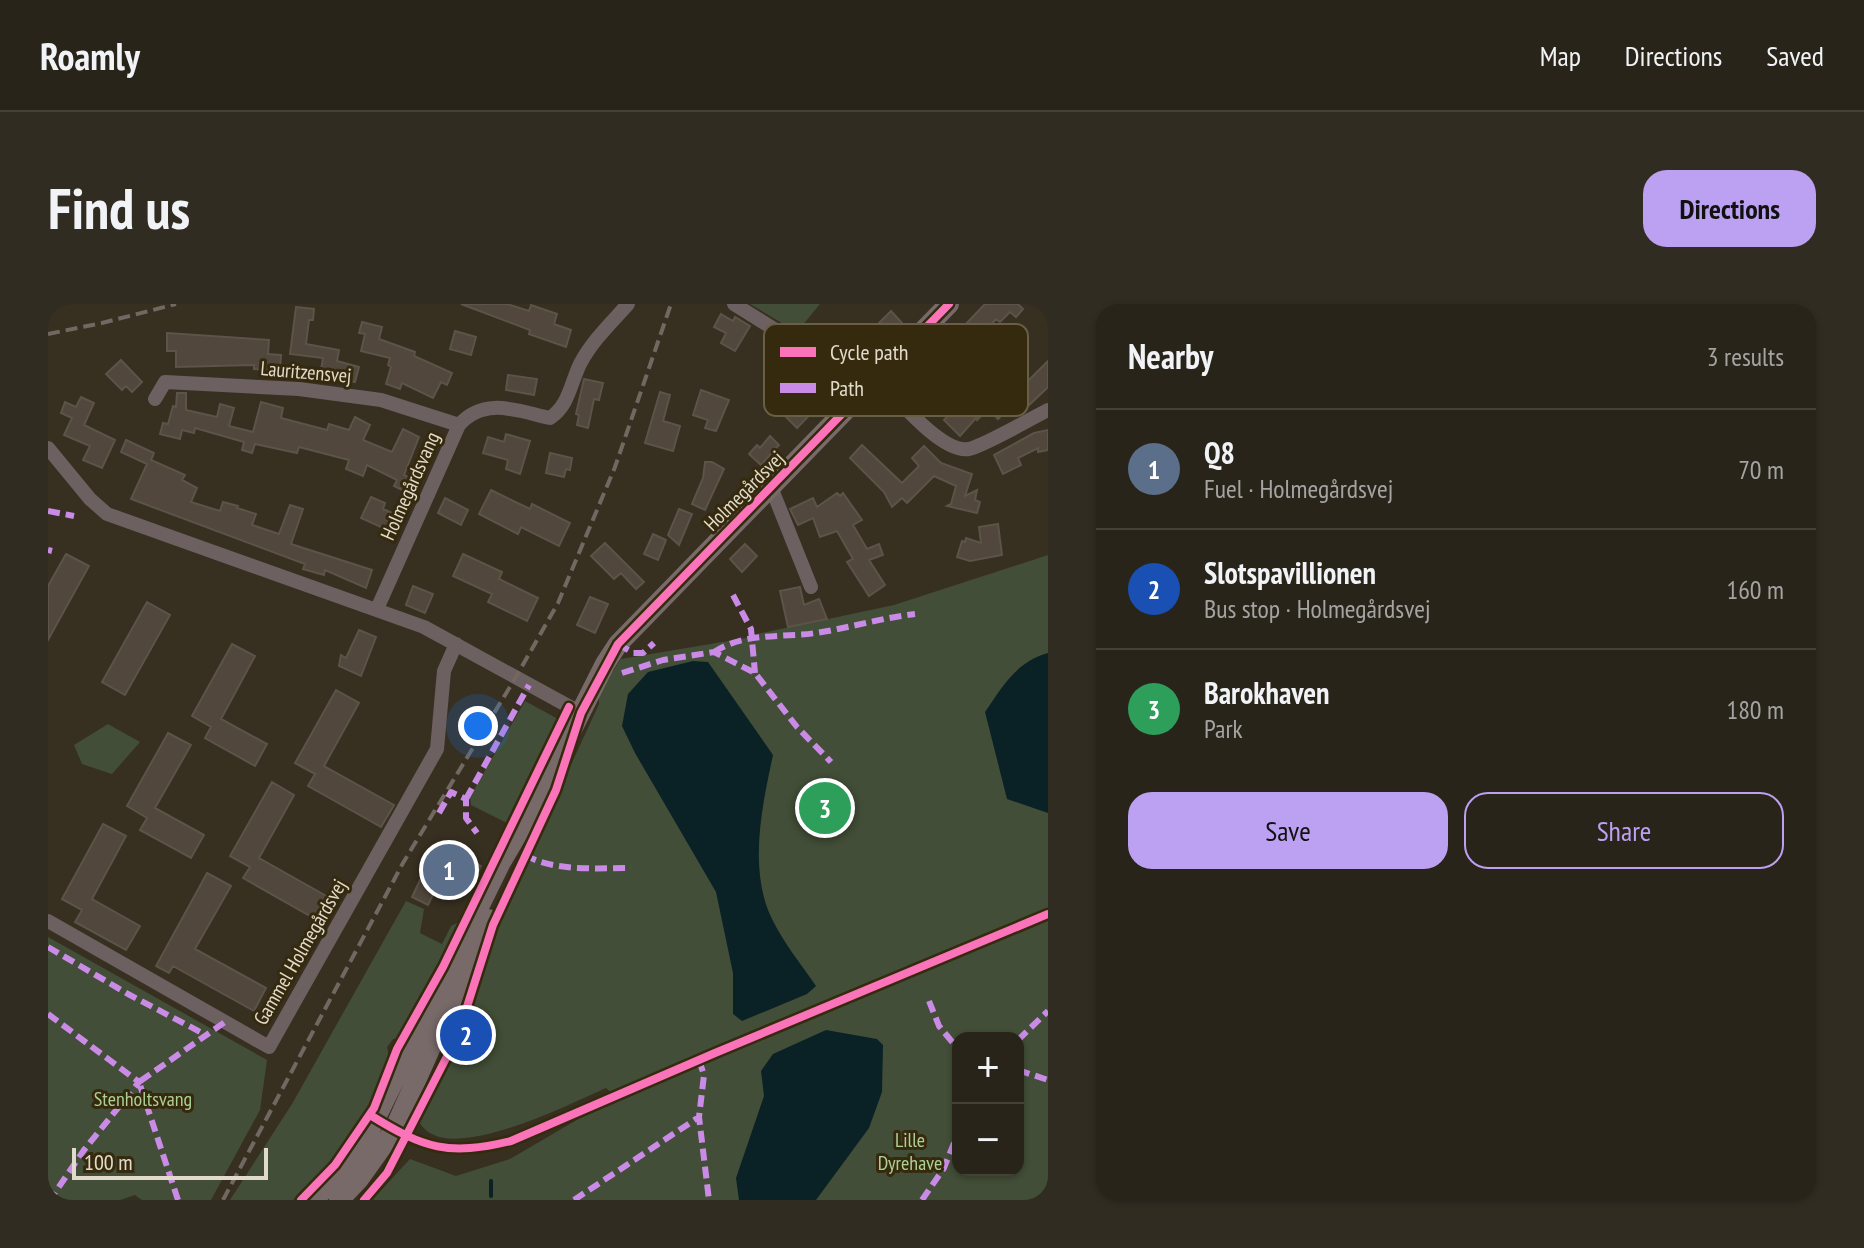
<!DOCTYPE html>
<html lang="en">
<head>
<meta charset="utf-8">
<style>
	body { margin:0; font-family:"PT Sans Narrow",sans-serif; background:#312c22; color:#f1f3f6 }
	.controls { position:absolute; right:24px; bottom:24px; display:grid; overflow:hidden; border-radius:16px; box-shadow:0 2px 6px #0004 }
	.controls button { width:72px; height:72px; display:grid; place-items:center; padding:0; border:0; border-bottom:2px solid #454138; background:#292419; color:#f1f3f6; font:40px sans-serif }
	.scale { position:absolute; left:24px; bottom:20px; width:196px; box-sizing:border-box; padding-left:8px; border:4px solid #e2dbcb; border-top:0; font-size:22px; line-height:28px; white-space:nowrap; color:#e2dbcb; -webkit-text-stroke:6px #352a0d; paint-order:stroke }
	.you { position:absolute; left:430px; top:422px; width:28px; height:28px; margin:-20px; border:6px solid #fff; border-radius:50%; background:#1a73e8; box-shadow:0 0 0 12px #1a73e833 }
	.badge { display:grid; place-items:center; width:52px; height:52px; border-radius:50%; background:#bca0f2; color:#fff; font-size:26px; font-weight:700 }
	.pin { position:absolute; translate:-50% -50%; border:4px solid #fff; box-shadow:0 2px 8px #0006 }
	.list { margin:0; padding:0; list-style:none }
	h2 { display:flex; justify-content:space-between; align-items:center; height:104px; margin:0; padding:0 32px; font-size:34px }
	h2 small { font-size:26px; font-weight:400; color:#a5a4a2 }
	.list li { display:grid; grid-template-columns:52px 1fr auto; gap:24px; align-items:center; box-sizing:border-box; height:120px; padding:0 32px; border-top:2px solid #454138 }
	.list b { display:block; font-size:30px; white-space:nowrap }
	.list p { margin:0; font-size:26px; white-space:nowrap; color:#a5a4a2 }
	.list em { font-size:26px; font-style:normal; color:#a5a4a2 }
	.actions { display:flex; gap:16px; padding:24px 32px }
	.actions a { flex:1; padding:18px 0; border:2px solid #bca0f2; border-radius:24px; text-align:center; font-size:28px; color:#bca0f2 }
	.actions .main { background:#bca0f2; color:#111 }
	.map { position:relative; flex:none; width:1000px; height:896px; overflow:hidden; border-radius:24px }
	header { display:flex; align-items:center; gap:48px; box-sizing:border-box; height:112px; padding:0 40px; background:#292419; border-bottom:2px solid #454138 }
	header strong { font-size:38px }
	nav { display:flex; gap:44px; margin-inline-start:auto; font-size:28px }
	.intro { display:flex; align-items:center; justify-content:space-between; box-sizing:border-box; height:192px; padding:0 48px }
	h1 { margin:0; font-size:56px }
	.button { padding:20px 36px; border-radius:24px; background:#bca0f2; color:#111; font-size:28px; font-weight:700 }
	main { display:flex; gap:48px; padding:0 48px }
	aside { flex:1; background:#292419; border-radius:24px; box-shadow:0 2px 6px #0004 }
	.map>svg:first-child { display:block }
	.green { fill:#424e37; fill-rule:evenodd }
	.water { fill:#0a2226 }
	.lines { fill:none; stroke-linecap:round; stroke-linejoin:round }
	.stream { stroke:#0a2226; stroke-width:4 }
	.building { fill:#51473c; stroke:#5c5349; stroke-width:2 }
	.street { stroke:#6d6060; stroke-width:14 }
	.secondary { stroke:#796a6a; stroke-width:20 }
	.rail { stroke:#726862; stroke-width:4; stroke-dasharray:12 6; stroke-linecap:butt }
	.quiet { stroke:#ca8be6; stroke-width:6; stroke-dasharray:12 6; stroke-linecap:butt }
	.cycleway-casing { stroke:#352a0d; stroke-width:13 }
	.cycleway { stroke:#fb73b8; stroke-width:8 }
	.labels { text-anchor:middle; stroke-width:6; stroke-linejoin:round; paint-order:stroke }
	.street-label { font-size:20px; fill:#e2dbcb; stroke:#352a0d }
	.park-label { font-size:20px; fill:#add097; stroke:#352a0d }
	.key { fill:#352a0d; stroke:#695f46; stroke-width:2 }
	.key-label { font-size:22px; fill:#e2dbcb }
</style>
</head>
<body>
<header>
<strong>Roamly</strong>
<nav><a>Map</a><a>Directions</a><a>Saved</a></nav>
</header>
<div class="intro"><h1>Find us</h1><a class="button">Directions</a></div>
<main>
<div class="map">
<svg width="1000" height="896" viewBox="0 0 1000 896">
	<rect width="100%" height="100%" fill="#373021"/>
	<path class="green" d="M702,0H772L749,28Z
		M1000,251V896H324L362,855L408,872L462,855L568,793L558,784C523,799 394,866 371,817L414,732L418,733L420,728L417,726L451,617L551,400V387L573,355L704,333V331L846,301ZM910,734H970V866H910Z
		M477,397L510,415L461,520L423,501L422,493Z
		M60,420L92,438L64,470L34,460L26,441Z
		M358,597L376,605L372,629L394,640L403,622L413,617L349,734L345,735L339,743C342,751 338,758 336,767C321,818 286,864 245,896H182L244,800Z
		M0,633L219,756L212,806L163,896H94L87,891L72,896H0Z"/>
	<path class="water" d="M1000,349V509L959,495L937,408C955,382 968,358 1000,349Z
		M645,357L660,358L725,451C714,502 700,566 724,615C735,638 753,660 768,682L759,690L694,717L685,710V669L668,588L587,449L574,422L580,390L600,368Z
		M778,726L829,735L835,741L834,788L821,824L768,896H691L688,874L716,792L713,767L725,750Z"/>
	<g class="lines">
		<path class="stream" d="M443,892V877"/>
	</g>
	<path class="building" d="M413,0H459L481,7L483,1L509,10L506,20L523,26L518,43L481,30L482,26Z
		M937,0H970L975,5L968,13L962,8L952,18L948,15L905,63L890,49Z
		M248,3L266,5L265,16H261L258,40L291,46L289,57L311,63L307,78L272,72L275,54L242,50Z
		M843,7L854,19L810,66L790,51L800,39L804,43L816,30L818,32Z
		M673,10L685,17L687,13L702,22L687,47L673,39L678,29L666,23Z
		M314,18L334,23L331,35L367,48L366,52L404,69L399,81L393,78L385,94L354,79L352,85L338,80L343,63L340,61L342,54L313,47L317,30L311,29Z
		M407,27L428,33L423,51L402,45Z
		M119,29L221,36L220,50L233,51L232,67L206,65V61L128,63V47H119Z
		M73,56L94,78L84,88L78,82L74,86L58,70Z
		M1000,57V83L979,103L964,88L977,74L980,77Z
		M460,71L489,75L486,91L458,86Z
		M783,72L793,83L777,100L774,98L749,124L738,113L755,95L758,97Z
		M536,75L555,79L551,96L546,95L540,124L529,121L531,111L528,110Z
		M930,82L929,89L937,96L948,84L965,100L950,115L940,105L929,116L928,114L912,132L896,116Z
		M653,86L681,96L668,127L657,124L660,116L645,111Z
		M612,88L622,91L615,117L632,122L625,147L597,139Z
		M129,89H138V106L169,113L172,100L186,104L181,122L205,128L213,98L235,104L233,114L279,126L281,120L301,126L307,113L322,121L315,136L344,148L355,125L371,133L356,171L364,175L358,188L346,182L349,176L319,161L315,172L298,165L301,156L251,143L249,149L207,140L204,149L194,146L196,138L147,124L146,129L134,126L132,135L112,130L115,119L120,120L125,102L128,103Z
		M33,93L46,99L36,121L67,136L54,164L35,156L42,142L16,131L24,114L13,109L17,98L28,103Z
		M1000,126V146L990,148V144L970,154L973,161L955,170L946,151L986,129Z
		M458,130L482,137L472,170L458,165L460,156L435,149L440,133L456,138Z
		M722,132L731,141L713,161L701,150L709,141L712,144Z
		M78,136L106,149L103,156L137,171L134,176L149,184L143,198L172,207L175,198L190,202L189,204L208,210L204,221L231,230L242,201L255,205L243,240L324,266L318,284L277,266L276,271L255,265L257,260L83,195L99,160L73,148Z
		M814,141L854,179L871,162L864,154L876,142L893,159L924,170L917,192L929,186L927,196L932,198L929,209L899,202L903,200L908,182L886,172L859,199L854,194L844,203L836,188L802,154Z
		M502,149L524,154L522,166L518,165L516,173L498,169Z
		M657,158H664L676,165L657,206L644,200L655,174Z
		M443,186L482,205L484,200L522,219L511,242L473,223L470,230L431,210Z
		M789,189L792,192L795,189L814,216L805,221L819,245L831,240L835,251L821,256L837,281L821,292L799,258L805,255L789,227L772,233L765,214L750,221L742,205L765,194L769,203Z
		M323,193L337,199L335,205L351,212L344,228L313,214Z
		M397,194L420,206L413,221L390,209Z
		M631,205L644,210L631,241L620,231Z
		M950,220L954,251L922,257L909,253L914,237L917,238L918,234L933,239L931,223Z
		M605,230L618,236L610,256L596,250Z
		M557,239L596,278L588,285L573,269L566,275L543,252Z
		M697,240L709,252L694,268L682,255Z
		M18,250L41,262L0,336V282Z
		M415,250L454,268L451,275L490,294L479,317L440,298L444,290L405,272Z
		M365,282L385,290L377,309L358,301Z
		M752,283L756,301L771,295L779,315L740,323L732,287Z
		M542,293L560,300L547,329L529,321Z
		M99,298L122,311L77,391L54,378Z
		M311,326L328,333L313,372L291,362L293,351L298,354Z
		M184,340L207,352L173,415L219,440L207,462L157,434L163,423L144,412Z
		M288,386L311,399L276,462L346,501L333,523L260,482L267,470L247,459Z
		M120,429L143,441L107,504L156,531L143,554L92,526L99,514L79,502Z
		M224,478L246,491L211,554L282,594L269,616L195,574L202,563L182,552Z
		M55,520L78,532L44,595L92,622L78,646L27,618L34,606L14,595Z
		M389,540L433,562L421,587L393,574L380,601L364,593Z
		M159,569L183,582L147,645L218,684L206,707L125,662L121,669L108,662Z"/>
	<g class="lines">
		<path class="street" d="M686,0L820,84
			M829,74C848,93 894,150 921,145C938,141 982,115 1000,106
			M107,95L117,78L251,85L333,96L411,121
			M0,144L42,195L59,210L376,323L533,409
			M723,183L763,283
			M329,305L411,121C436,92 470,107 502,114C521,101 522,81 532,60C544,37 563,19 580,0
			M0,617L221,743L389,445L396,367L408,340"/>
		<path class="secondary" d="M265,896L290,872L317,836L452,560L483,507L557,360L570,340L901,0
			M291,896L311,875L346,826L440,615"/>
		<path class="rail" d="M0,30L54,19L128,0
			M175,896L355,559L468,373L510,299L567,163L623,0"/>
		<path class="quiet" d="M0,207L26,212
			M0,246L4,247
			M685,291L703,325L707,369
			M570,340L585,349H595L606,339
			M666,348C697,328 733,334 768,329C801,324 833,314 867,310
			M574,369L615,356L666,348L707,369L749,423L783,458
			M418,495L481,381
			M391,509L403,488L418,495V514L429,529
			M477,551C506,568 550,564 583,564
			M0,643L80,690L158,731
			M881,697L891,722L910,745
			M0,710L91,778L36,846L2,896
			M970,736L1000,707
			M651,756L656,771L651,813L661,896
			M970,766L1000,776
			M130,896L91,778L177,718
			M526,896L651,813
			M874,896L896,864L910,829"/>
		<defs>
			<path id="cycleway" d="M322,811C377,845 400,852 463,837L667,749L1000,610
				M253,896L287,861L326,804L349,745L395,663L521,403
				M316,896L339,869L410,731L445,621L508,486L533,409L570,340L901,0"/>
		</defs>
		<use href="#cycleway" class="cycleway-casing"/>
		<use href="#cycleway" class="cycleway"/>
	</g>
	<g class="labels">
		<g class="street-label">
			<text transform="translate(258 68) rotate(5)" y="7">Lauritzensvej</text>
			<text transform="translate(362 182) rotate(-66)" y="7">Holmegårdsvang</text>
			<text transform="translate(696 187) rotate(-45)" y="7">Holmegårdsvej</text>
			<text transform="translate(252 648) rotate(-60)" y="7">Gammel Holmegårdsvej</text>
		</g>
		<g class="park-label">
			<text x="95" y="802">Stenholtsvang</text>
			<text x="862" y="843">Lille<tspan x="862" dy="23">Dyrehave</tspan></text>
		</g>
	</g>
	<rect x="716" y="20" width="264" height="92" rx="12" class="key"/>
	<rect x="732" y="43" width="36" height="10" fill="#fb73b8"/>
	<rect x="732" y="79" width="36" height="10" fill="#ca8be6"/>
	<g class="key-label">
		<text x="782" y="56">Cycle path</text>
		<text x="782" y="92">Path</text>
	</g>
</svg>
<div class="controls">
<button>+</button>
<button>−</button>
</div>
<div class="scale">100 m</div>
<div class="you"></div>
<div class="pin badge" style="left:401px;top:566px;background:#5c6f8a">1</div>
<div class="pin badge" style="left:418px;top:731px;background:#1a4fb4">2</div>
<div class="pin badge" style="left:777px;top:504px;background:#2e9e5b">3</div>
</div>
<aside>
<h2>Nearby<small>3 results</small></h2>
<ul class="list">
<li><span class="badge" style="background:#5c6f8a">1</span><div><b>Q8</b><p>Fuel · Holmegårdsvej</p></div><em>70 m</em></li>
<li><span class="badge" style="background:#1a4fb4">2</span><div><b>Slotspavillionen</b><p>Bus stop · Holmegårdsvej</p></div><em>160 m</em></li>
<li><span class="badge" style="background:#2e9e5b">3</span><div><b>Barokhaven</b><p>Park</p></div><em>180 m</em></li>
</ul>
<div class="actions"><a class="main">Save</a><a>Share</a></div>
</aside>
</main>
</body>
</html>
